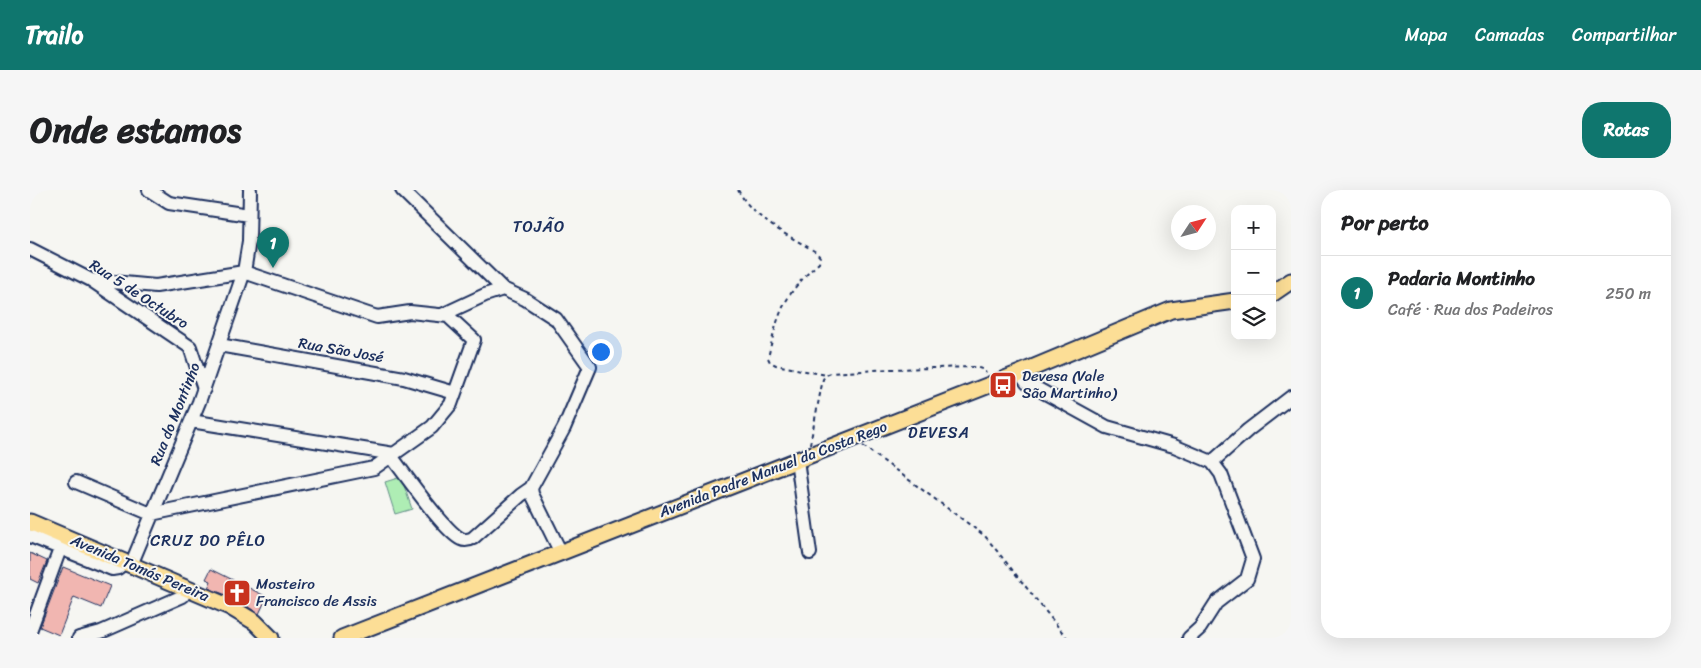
<!DOCTYPE html>
<html lang="pt">
<head>
<meta charset="utf-8">
<style>
	body { margin:0; font-family:Sriracha,sans-serif; background:#f6f6f6; color:#202124 }
	.controls { position:absolute; right:15px; top:15px; display:grid; overflow:hidden; border-radius:10px; box-shadow:0 5px 20px #0002 }
	.controls button { width:45px; height:45px; display:grid; place-items:center; padding:0; border:0; border-bottom:1px solid #e0e0e0; background:#fff; color:#202124; font:25px sans-serif }
	.compass { position:absolute; left:1141px; top:15px; width:45px; height:45px; border-radius:50%; background:#fff; box-shadow:0 5px 20px #0002; rotate:54deg }
	.you { position:absolute; left:570px; top:161px; width:18px; height:18px; margin:-12px; border:4px solid #fff; border-radius:50%; background:#1a73e8; box-shadow:0 0 0 8px #1a73e833 }
	.badge { display:grid; place-items:center; width:32px; height:32px; border-radius:50%; background:#0f766e; color:#fff; font-size:16px; font-weight:700 }
	.pin { position:absolute; translate:-50% -41px; filter:drop-shadow(0 1px 2px #0008) }
	.pin::after { content:''; position:absolute; top:26px; width:18px; height:15px; background:inherit; clip-path:polygon(0 0,100% 0,50% 100%) }
	.list { margin:0; padding:0; list-style:none }
	h2 { display:flex; justify-content:space-between; align-items:center; height:65px; margin:0; padding:0 20px; font-size:21px }
	h2 small { font-size:16px; font-weight:400; color:#757577 }
	.list li { display:grid; grid-template-columns:32px 1fr auto; gap:15px; align-items:center; box-sizing:border-box; height:75px; padding:0 20px; border-top:1px solid #e0e0e0 }
	.list b { display:block; font-size:19px; white-space:nowrap }
	.list p { margin:0; font-size:16px; white-space:nowrap; color:#757577 }
	.list em { font-size:16px; font-style:normal; color:#757577 }
	.icon { flex:none; width:28px; height:28px; fill:none; stroke:currentColor; stroke-width:2; stroke-linecap:round; stroke-linejoin:round }
	.map { position:relative; flex:none; width:1261px; height:448px; overflow:hidden; border-radius:20px }
	header { display:flex; align-items:center; gap:30px; box-sizing:border-box; height:70px; padding:0 25px; background:#0f766e; color:#fff }
	header strong { font-size:24px }
	nav { display:flex; gap:28px; margin-inline-start:auto; font-size:18px }
	.intro { display:flex; align-items:center; justify-content:space-between; box-sizing:border-box; height:120px; padding:0 30px }
	h1 { margin:0; font-size:35px }
	.button { padding:12px 22px; border-radius:20px; background:#0f766e; color:#fff; font-size:18px; font-weight:700 }
	main { display:flex; gap:30px; padding:0 30px }
	aside { flex:1; background:#fff; border-radius:20px; box-shadow:0 5px 20px #0002 }
	.map>svg:first-child { display:block }
	.green { fill:#aeedb4; stroke:#648e89 }
	.building { fill:#f1b6b1; stroke:#1b2f5e }
	.lines { fill:none; stroke-linecap:round; stroke-linejoin:round }
	.minor-casing { stroke:#1b2f5e; stroke-width:16 }
	.major-casing { stroke:#1b2f5e; stroke-width:19 }
	.path { stroke:#1b2f5e; stroke-width:2; stroke-dasharray:4 4; stroke-linecap:butt }
	.minor { stroke:#f6f6f2; stroke-width:12 }
	.major { stroke:#fcde96; stroke-width:15 }
	.labels { text-anchor:middle; stroke-width:4; stroke-linejoin:round; paint-order:stroke }
	.street-label { font-size:15px; fill:#1b2f5e; stroke:#f6f6f2 }
	.poi-label { font-size:15px; fill:#1b2f5e; stroke:#f6f6f2; text-anchor:start }
	.neighbourhood-label { font-size:16px; letter-spacing:1px; fill:#1b2f5e; stroke:#f6f6f2 }
</style>
</head>
<body>
<header>
<strong>Trailo</strong>
<nav><a>Mapa</a><a>Camadas</a><a>Compartilhar</a></nav>
</header>
<div class="intro"><h1>Onde estamos</h1><a class="button">Rotas</a></div>
<main>
<div class="map">
<svg width="1261" height="448" viewBox="0 0 1261 448">
	<rect width="100%" height="100%" fill="#f6f6f2"/>
	<filter id="ink" filterUnits="userSpaceOnUse"><feTurbulence type="fractalNoise" baseFrequency=".02" numOctaves="2"/><feDisplacementMap in="SourceGraphic" scale="10" xChannelSelector="R" yChannelSelector="G"/><feConvolveMatrix kernelMatrix="1 2 1 2 8 2 1 2 1" color-interpolation-filters="sRGB"/></filter>
	<g filter="url(#ink)">
		<path class="green" d="M371,287L382,319L365,324L355,292Z"/>
		<path class="building" d="M0,363L17,371L8,393L0,389Z
			M33,377L80,396L71,418L44,407L29,445L10,437Z
			M181,379L237,407L229,424L204,408L178,398L181,391L176,389Z"/>
		<g class="lines">
			<defs>
				<path id="minor" d="M119,0L139,13L219,25
					M372,0L473,99
					M0,59L61,90L160,157L174,199
					M412,125L455,105L473,99L495,109L526,129L560,177L534,238L501,298L502,304L531,363
					M189,155L374,188L425,203
					M990,183L997,193L1077,237L1144,256L1182,272L1191,284L1223,369L1217,389L1186,413L1170,438L1159,448
					M161,231L364,264
					M361,266C375,284 414,341 431,349C435,351 439,350 443,348L491,305L501,298
					M767,270L780,363
					M1182,272L1218,240L1261,207
					M46,292L121,324L344,278L402,237L421,214L444,150L418,126L380,122L347,127L214,82L126,96L61,90
					M0,346L82,379L88,378L95,372
					M101,375L169,212L214,82L219,51L220,0
					M0,441L30,359
					M49,448L71,442L153,406L156,398"/>
				<path id="major" d="M1242,104L1261,91
					M0,332L200,417L225,432L241,448
					M312,448L990,183L1141,120L1205,111"/>
			</defs>
			<use href="#minor" class="minor-casing"/>
			<use href="#major" class="major-casing"/>
			<path class="path" d="M708,0C724,30 758,45 786,62L790,67L789,73C754,104 748,122 738,168L740,172L746,175L796,185
				M780,254L793,189L796,185L801,183L861,179L945,177L952,179L956,183
				M833,256L955,346L1037,448"/>
			<use href="#minor" class="minor"/>
			<use href="#major" class="major"/>
		</g>
	</g>
	<defs>
		<symbol id="bus-square" viewBox="-11 -11 22 22"><rect x="-9" y="-9" width="18" height="18" rx="4" fill="#c8321e" stroke="#f6f6f2"/><path d="M-5-6H5V4H4V6H2V4H-2V6H-4V4H-5ZM-3.5-4V0h7V-4ZM-3.5 1.2v1.5H-2V1.2ZM2 1.2v1.5H3.5V1.2Z" fill="#fff"/></symbol>
		<symbol id="church-square" viewBox="-11 -11 22 22"><rect x="-9" y="-9" width="18" height="18" rx="4" fill="#c8321e" stroke="#f6f6f2"/><path d="M-1.2-6h2.4v3.5h3.3v2.4h-3.3V6h-2.4V-.1h-3.3v-2.4h3.3Z" fill="#fff"/></symbol>
	</defs>
	<g fill-rule="evenodd">
		<use href="#bus-square" x="957" y="179" width="32" height="32"/>
		<use href="#church-square" x="191" y="387" width="32" height="32"/>
	</g>
	<g class="labels">
		<g class="street-label">
			<text transform="translate(109 104) rotate(33)" y="5">Rua 5 de Octubro</text>
			<text transform="translate(311 160) rotate(10)" y="5">Rua São José</text>
			<text transform="translate(145 224) rotate(-68)" y="5">Rua do Montinho</text>
			<text transform="translate(743 279) rotate(-21)" y="5">Avenida Padre Manuel da Costa Rego</text>
			<text transform="translate(110 378) rotate(23)" y="5">Avenida Tomás Pereira</text>
		</g>
		<g class="poi-label">
			<text x="992" y="191">Devesa (Vale<tspan x="992" dy="17">São Martinho)</tspan></text>
			<text x="226" y="399">Mosteiro<tspan x="226" dy="17">Francisco de Assis</tspan></text>
		</g>
		<g class="neighbourhood-label">
			<text x="509" y="42">TOJÃO</text>
			<text x="909" y="248">DEVESA</text>
			<text x="178" y="356">CRUZ DO PÊLO</text>
		</g>
	</g>
</svg>
<div class="controls">
<button>+</button>
<button>−</button>
<button><svg class="icon" aria-label="layers" viewBox="0 0 24 24"><path d="M12 4l9 5-9 5-9-5zM3 14l9 5 9-5"/></svg></button>
</div>
<svg class="compass" viewBox="-18 -18 36 36"><path d="M0-13l5 13h-10z" fill="#e53935"/><path d="M0 13l5-13h-10z" fill="#757577"/></svg>
<div class="you"></div>
<div class="pin badge" style="left:243px;top:78px">1</div>
</div>
<aside>
<h2>Por perto<small></small></h2>
<ul class="list">
<li><span class="badge">1</span><div><b>Padaria Montinho</b><p>Café · Rua dos Padeiros</p></div><em>250 m</em></li>
</ul>
</aside>
</main>
</body>
</html>
